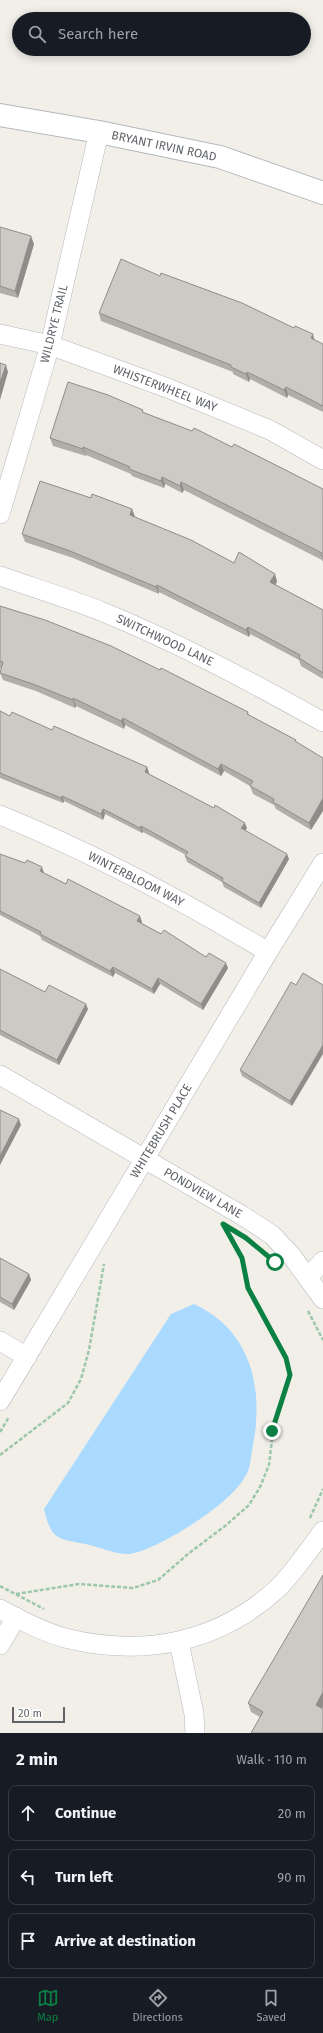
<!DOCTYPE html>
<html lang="en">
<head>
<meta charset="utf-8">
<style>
	body { margin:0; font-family:"Fira Sans",sans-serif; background:#242831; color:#f1f3f6 }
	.scale { position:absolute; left:12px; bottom:10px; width:53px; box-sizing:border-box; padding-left:4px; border:2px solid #5f6368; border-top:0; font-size:11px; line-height:14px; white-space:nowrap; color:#5f6368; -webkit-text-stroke:3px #fff; paint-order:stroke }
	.stop { position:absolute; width:12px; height:12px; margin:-9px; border:3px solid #0b8043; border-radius:50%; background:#fff }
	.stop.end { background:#0b8043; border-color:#fff; box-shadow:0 1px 4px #0008 }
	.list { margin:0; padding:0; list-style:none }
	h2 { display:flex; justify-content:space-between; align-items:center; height:52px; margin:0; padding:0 16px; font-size:17px }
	h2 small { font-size:13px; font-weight:400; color:#9ea1a6 }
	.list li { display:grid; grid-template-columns:26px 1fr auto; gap:12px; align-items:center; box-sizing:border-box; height:56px; margin:0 8px 8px; padding:0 8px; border:1px solid #363941; border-radius:8px }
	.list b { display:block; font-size:15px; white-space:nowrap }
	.list em { font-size:13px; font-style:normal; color:#9ea1a6 }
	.icon { flex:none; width:22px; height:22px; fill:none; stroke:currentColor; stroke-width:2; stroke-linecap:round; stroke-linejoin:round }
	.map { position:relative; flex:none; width:323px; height:1733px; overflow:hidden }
	.search { position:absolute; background:#171b24; box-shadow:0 2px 10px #0003; left:12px; right:12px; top:12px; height:44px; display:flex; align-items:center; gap:10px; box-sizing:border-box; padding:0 14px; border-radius:22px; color:#9ea1a6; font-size:15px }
	.sheet { height:244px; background:#171b24 }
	nav { display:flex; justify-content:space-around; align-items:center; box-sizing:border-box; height:56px; border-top:1px solid #363941; background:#171b24; font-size:11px; color:#9ea1a6 }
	nav a { display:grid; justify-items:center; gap:2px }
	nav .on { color:#0b8043 }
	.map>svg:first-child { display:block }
	.water { fill:#aadaff }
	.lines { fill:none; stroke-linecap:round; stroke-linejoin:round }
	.minor-casing { stroke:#b5b8bc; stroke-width:20 }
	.tertiary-casing { stroke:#b5b8bc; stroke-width:24 }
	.path { stroke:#9cc7a9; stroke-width:2.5; stroke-dasharray:4 2; stroke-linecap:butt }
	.minor { stroke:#fff; stroke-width:19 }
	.tertiary { stroke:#fff; stroke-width:22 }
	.wall { fill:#afaea9 }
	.shaded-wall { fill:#8f8d8a }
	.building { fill:#cccac5; stroke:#8f8d8a }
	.route { stroke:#0b8043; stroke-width:5 }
	.labels { text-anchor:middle; stroke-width:3.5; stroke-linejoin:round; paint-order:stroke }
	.street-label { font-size:12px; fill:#5f6368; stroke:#fff }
</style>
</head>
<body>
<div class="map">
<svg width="323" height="1733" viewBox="0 0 323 1733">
	<rect width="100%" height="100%" fill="#f1efe8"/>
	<path class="water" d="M194,1304C251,1330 264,1388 253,1445C251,1453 251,1464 248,1471C238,1495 200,1520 178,1533C166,1540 142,1553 129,1554C119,1555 100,1548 90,1545C59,1538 52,1543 44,1509L171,1314Z"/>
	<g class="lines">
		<defs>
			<path id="minor" d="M0,334L50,345L170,389L270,430L323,460
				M0,514L50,345L99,132
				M0,576C34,588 70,599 103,612C179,643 251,682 323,722
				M0,815C93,853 182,900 268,952
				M0,1075L243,1216L272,1235L291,1255L323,1299
				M308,1277L323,1261
				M0,1341L27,1357
				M0,1401L268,952L323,863
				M0,1609C22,1621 45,1633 69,1639C146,1657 220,1642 278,1588C295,1571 309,1550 323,1531
				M179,1642L194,1714L195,1733
				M0,1645L16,1617"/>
			<path id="tertiary" d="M0,115L99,132L220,157L323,193"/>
		</defs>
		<use href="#minor" class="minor-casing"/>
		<use href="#tertiary" class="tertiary-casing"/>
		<path class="path" d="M308,1311L323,1340
			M0,1432L9,1417
			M0,1455L68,1403L81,1379L89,1350L104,1264
			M310,1518L323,1489
			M0,1586L44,1609
			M16,1594L79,1584L133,1588L158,1580L188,1554L225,1526L249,1505L260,1487L269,1465L273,1431L290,1375L286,1358L248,1288L242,1258L224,1226"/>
		<use href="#minor" class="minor"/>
		<use href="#tertiary" class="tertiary"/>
	</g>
	<path class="wall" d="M0,227L34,244L18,298L0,293Z
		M99,313L314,340L323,344V412L288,395L287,398L250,379L249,382L233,374V372L101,321Z
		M143,410V412L232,447L323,489V562L322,560L184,490L182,493L165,484L164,488L132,476L131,474L86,455V456L53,446L50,438Z
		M91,498L132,509L135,517L234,563L277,581L276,585L323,610V679L301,666L299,660L250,634L249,637L159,592V594L73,558L25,542L22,534Z
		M0,606L248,712L249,715L296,740L311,830L276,809L274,805L253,794L250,786L224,771L221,776L125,725L124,729L76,706L75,708L36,691L3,680L0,673L1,668H0Z
		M0,711L10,716L52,730L147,767L149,773V774L247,828L245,830L289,859L261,908L224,887L222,882L187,862L185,856L186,855L143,832L142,833L105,814L103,820L64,801L63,803L0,778Z
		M0,854L44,873L142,922L141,923L228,968L203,1010L160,984L154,994L115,973L113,977L42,940L40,936L0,915Z
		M0,969L45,992L88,1009L59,1065L0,1035Z
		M296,985L292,1106L242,1076L240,1070Z
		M0,1258L29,1274L31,1280L14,1310L0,1302Z
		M248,1703L322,1708L260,1717L251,1712Z"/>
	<path class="shaded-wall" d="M31,236L34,244L18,298L15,291Z
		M313,334L315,342L311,338Z
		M6,365L8,372L0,400V383Z
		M247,372L250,379L249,382L246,374Z
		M286,387L288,395L287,398L284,390Z
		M83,447L86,455V456L83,449Z
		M162,477L165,484L164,488L161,481Z
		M181,482L184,490L182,493L180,486Z
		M132,509L135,517L133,523L130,515Z
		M275,574L277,581L273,590L270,582Z
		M157,585L159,592V594L156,587Z
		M248,627L250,634L249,637L246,630Z
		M73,698L76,706L75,708L73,700Z
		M123,718L125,725L124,729L121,721Z
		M221,764L224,771L221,776L218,769Z
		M147,767L149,773L147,777L145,772Z
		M62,796L64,801L63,803L61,798Z
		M323,798V811L311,830L309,823Z
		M103,809L105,814L103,820L101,814Z
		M245,823L247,828L243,834L241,828Z
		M141,826L143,832L142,833L140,828Z
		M287,854L289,859L261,908L259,903Z
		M42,867L44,873L42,877L40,871Z
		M140,916L142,922L139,927L137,921Z
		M226,963L228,968L203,1010L201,1004Z
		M113,967L115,973L113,977L110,971Z
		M158,978L160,984L154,994L152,989Z
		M86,1004L88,1009L59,1065L57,1060Z
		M323,1045V1054L292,1106L290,1101Z
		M19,1119L21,1125L0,1165V1156Z
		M29,1274L31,1280L14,1310L12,1304Z
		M323,1692V1707L319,1714L316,1705Z"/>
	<path class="building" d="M0,227L31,236L15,291L0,286Z
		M121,259L160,276L161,273L242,303L294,328L295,326L313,334L311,338L323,344V406L286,387L284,390L247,372L246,374L231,367V365L99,313Z
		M0,363L6,365L0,383Z
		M68,382L108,395L143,410L142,412L192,431L194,428L232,447L234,444L323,489V557L321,555L322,553L181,482L180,486L162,477L161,481L129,469L130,467L83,447V449L50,438Z
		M40,481L91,498L92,494L132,509L130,515L191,540L234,563L239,552L275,574L270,582L323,610V673L299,658L300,655L248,627L246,630L157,585L156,587L70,551L22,534Z
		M0,606L45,620L111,646L160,670L161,668L248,712L247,714L296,740L295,741L323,758V798L309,823L273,802L274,799L250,786L253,781L221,764L218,769L123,718L121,721L73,698V700L33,684L0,673L3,662L0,661Z
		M0,711L10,716L12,712L52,730L54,726L147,767L145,772L214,808L215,805L245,823L241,828L287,854L259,903L222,881L223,878L185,856L188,852L141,826L140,828L103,809L101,814L62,796L61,798L0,773Z
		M0,854L25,863L27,860L42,867L40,871L66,884L68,879L140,916L137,921L161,934L164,930L206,957L209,953L226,963L201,1004L158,978L152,989L113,967L110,971L40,934L41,932L0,911Z
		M0,969L45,992L49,985L86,1004L57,1060L0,1030Z
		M303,973L323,985V1045L290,1101L240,1070L291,982L296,985Z
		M0,1110L19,1119L0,1156Z
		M0,1258L29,1274L12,1304L0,1297Z
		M323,1575V1692L316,1705L323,1709V1733H251L263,1712L248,1703Z"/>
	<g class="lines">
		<path class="route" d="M272,1431L290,1375L286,1358L248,1288L242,1258L223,1224L246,1238L275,1262"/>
	</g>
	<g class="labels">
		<g class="street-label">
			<text transform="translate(164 146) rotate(12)" y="4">BRYANT IRVIN ROAD</text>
			<text transform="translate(54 324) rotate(-76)" y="4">WILDRYE TRAIL</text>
			<text transform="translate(165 388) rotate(21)" y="4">WHISTERWHEEL WAY</text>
			<text transform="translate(165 640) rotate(25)" y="4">SWITCHWOOD LANE</text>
			<text transform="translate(136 879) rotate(27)" y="4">WINTERBLOOM WAY</text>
			<text transform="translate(161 1131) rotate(-59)" y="4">WHITEBRUSH PLACE</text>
			<text transform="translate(203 1193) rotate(30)" y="4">PONDVIEW LANE</text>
		</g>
	</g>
</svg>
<div class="scale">20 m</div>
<div class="stop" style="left:275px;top:1262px"></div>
<div class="stop end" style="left:272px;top:1431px"></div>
<div class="search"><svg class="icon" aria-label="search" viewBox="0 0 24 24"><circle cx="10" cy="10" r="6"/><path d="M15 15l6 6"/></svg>Search here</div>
</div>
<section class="sheet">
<h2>2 min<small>Walk · 110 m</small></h2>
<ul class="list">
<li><svg class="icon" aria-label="ahead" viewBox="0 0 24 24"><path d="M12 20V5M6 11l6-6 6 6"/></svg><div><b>Continue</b></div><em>20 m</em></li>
<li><svg class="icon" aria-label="left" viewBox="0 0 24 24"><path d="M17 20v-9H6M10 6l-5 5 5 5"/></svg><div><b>Turn left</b></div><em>90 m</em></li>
<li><svg class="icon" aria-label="arrive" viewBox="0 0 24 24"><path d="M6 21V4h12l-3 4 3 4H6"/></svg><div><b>Arrive at destination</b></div></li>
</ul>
</section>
<nav>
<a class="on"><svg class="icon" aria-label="map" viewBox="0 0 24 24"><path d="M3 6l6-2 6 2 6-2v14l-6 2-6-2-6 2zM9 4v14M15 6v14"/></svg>Map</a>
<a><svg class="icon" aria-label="directions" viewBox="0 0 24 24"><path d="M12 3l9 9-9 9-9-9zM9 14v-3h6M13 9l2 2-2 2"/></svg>Directions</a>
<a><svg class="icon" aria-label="saved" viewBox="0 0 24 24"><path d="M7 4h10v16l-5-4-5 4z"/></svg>Saved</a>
</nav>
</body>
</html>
